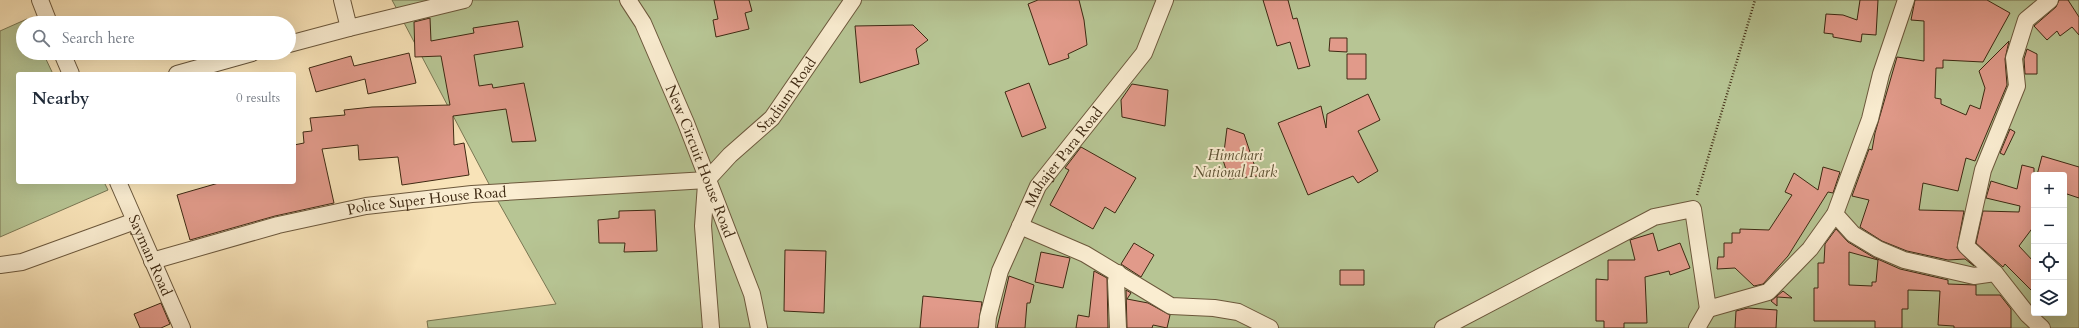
<!DOCTYPE html>
<html lang="en">
<head>
<meta charset="utf-8">
<style>
	body { margin:0; font-family:Cardo,serif; background:#f6f6f7; color:#1f2937 }
	.controls { position:absolute; right:12px; bottom:12px; display:grid; overflow:hidden; border-radius:4px; box-shadow:0 4px 16px #0002 }
	.controls button { width:36px; height:36px; display:grid; place-items:center; padding:0; border:0; border-bottom:1px solid #e0e1e3; background:#fff; color:#1f2937; font:20px sans-serif }
	.list { margin:0; padding:0; list-style:none }
	h2 { display:flex; justify-content:space-between; align-items:center; height:52px; margin:0; padding:0 16px; font-size:17px }
	h2 small { font-size:13px; font-weight:400; color:#747a83 }
	.icon { flex:none; width:22px; height:22px; fill:none; stroke:currentColor; stroke-width:2; stroke-linecap:round; stroke-linejoin:round }
	.map { position:relative; flex:none; width:2079px; height:328px; overflow:hidden }
	.search { position:absolute; background:#fff; box-shadow:0 4px 16px #0002; left:16px; top:16px; width:280px; height:44px; display:flex; align-items:center; gap:10px; box-sizing:border-box; padding:0 14px; border-radius:22px; color:#747a83; font-size:15px }
	.panel { position:absolute; background:#fff; box-shadow:0 4px 16px #0002; left:16px; top:72px; width:280px; height:112px; border-radius:4px }
	.map>svg:first-child { display:block }
	.green { fill:#b7c594; stroke:#7a7753; fill-rule:evenodd }
	.building { fill:#e19a8a; stroke:#3e2912; fill-rule:evenodd }
	.lines { fill:none; stroke-linecap:round; stroke-linejoin:round }
	.minor-casing { stroke:#6c583c; stroke-width:18 }
	.path { stroke:#3e2912; stroke-width:2.5; stroke-dasharray:1 2; stroke-linecap:butt }
	.minor { stroke:#faedd1; stroke-width:16 }
	.labels { text-anchor:middle; stroke-width:4; stroke-linejoin:round; paint-order:stroke }
	.street-label { font-size:15px; fill:#3e2912; stroke:#faedd1 }
	.park-label { font-size:15px; font-style:italic; fill:#5c5032; stroke:#faedd1 }
</style>
</head>
<body>
<div class="map">
<svg width="2079" height="328" viewBox="0 0 2079 328">
	<rect width="100%" height="100%" fill="#f8e3b8"/>
	<filter id="stains"><feTurbulence type="fractalNoise" baseFrequency=".005" numOctaves="4"/><feColorMatrix values="0 0 0 0 .2 0 0 0 0 .09 0 0 0 0 .02 0 0 0 .5 -.17"/></filter>
	<radialGradient id="worn" r=".72"><stop offset=".6" stop-color="#630" stop-opacity="0"/><stop offset="1" stop-color="#630" stop-opacity=".3"/></radialGradient>
	<path class="green" d="M392,0H2079V328H428L427,321L556,304L499,203ZM2034,175H2064V313H2034Z
		M27,19L29,23H23V53H43L53,74H18V182H104L108,190L0,237V31Z"/>
	<path class="building" d="M714,0H749L752,11L745,13L749,29L716,37L713,20L718,19Z
		M1038,0H1079L1084,20L1087,45L1068,54L1069,58L1049,65L1028,4Z
		M1263,0H1288L1293,19L1297,18L1310,66L1298,69L1290,42L1277,46Z
		M1860,0H1878L1876,35L1862,34L1861,42L1833,37V34L1824,33L1826,14L1843,15L1857,20Z
		M1915,0H1987L2010,13L1983,62L1943,60V68H1936L1935,98L1941,99V104L1966,115L1970,105L1980,109L1985,88L1979,71L2009,41L2005,59L2007,85L1975,161L1966,158L1958,191L1923,183L1919,210L1964,211L1957,248L1974,266L1965,259L1948,260L1907,251L1882,241L1860,227L1869,200L1852,196L1869,149L1872,150L1875,133L1897,57L1924,61V21L1911,20Z
		M2059,0H2068L2079,17V35L2072,27L2060,36L2057,31L2047,40L2034,26L2056,7Z
		M430,18L431,41L474,33L473,28L518,21L523,47L474,55L479,86L492,84L493,88L524,83L536,141L512,142L506,109L453,116L454,145L464,143L469,175L402,185L398,157L359,160L358,145L322,149L334,203L275,216L190,240L177,195L222,182H294V145L304,143L303,132L312,131L310,118L345,115L344,110L372,107L450,105L441,56L415,57L414,22Z
		M913,25L928,40L916,49L919,64L860,83L855,26Z
		M1330,38H1347V52L1329,51Z
		M2027,49L2037,54V74H2025L2024,59Z
		M409,53L416,83L368,94L365,79L316,92L309,68L351,56L354,66Z
		M1347,54H1366V79H1347Z
		M1029,83L1046,128L1022,137L1005,92Z
		M1132,84L1168,90L1165,126L1122,117L1121,100Z
		M1368,94L1380,120L1358,131L1378,171L1358,183L1353,176L1308,195L1278,123L1321,106L1326,128L1327,114Z
		M1227,128L1244,134L1258,176L1229,179L1223,160Z
		M2010,129L2015,132L2004,155L2000,153Z
		M1081,147L1136,178L1115,213L1105,207L1093,229L1050,205L1069,170L1065,168Z
		M2042,156L2079,167V198L2064,193V175H2037Z
		M2022,165L2034,168V226L2019,246L2034,262V293L2005,264L2003,267L1976,243L1983,211L2019,212L2020,206L1986,198L1991,181L2017,189Z
		M1823,167L1840,172L1833,193L1828,192L1788,256L1763,284L1754,286L1735,268L1717,269L1718,257H1724V243H1732V233H1740V229L1769,230L1792,195L1785,192L1794,173L1818,190Z
		M655,210L657,251L624,252L625,243H599L598,220L619,218V211Z
		M1836,229L1848,242L1873,257L1900,269L1948,280V284L1976,285V295H2000L2011,309V328H1954V326L1938,325L1940,291L1908,290V309H1902V328H1875V321H1814V288H1818V263H1824L1825,244ZM1849,252L1878,260L1876,282H1872V286L1849,285Z
		M1653,233L1658,251L1680,243L1690,268L1670,275L1669,271L1645,277L1647,323H1624V328H1604V321H1596V279L1608,280V260H1635L1630,240Z
		M1134,243L1154,255L1141,277L1121,264Z
		M785,250L826,251L824,313L784,311Z
		M1041,252L1070,258L1063,288L1035,282Z
		M1340,270H1364V285H1340Z
		M1094,271L1107,278L1108,328H1076L1078,315L1089,317Z
		M1009,276L1034,285L1030,303H1027L1025,328H997Z
		M1126,290L1131,293L1127,299L1148,303L1170,315L1167,328L1153,325L1152,328H1127Z
		M1783,291L1792,298L1777,297V306L1771,301Z
		M923,296L982,302L978,328H920Z
		M161,303L170,324L161,328H140L134,314Z
		M1748,308L1777,310L1776,328H1735L1736,311Z"/>
	<g class="lines">
		<defs>
			<g id="minor">
				<path d="M40,0L49,23"/>
				<path d="M342,0L349,28L464,0"/>
				<path id="s1" d="M628,0L643,23L686,123L752,294L759,328"/>
				<path d="M289,44L349,28"/>
				<path d="M62,53L71,74"/>
				<path d="M177,74L252,53"/>
				<path id="s2" d="M707,180L730,155L772,118L853,0"/>
				<path id="s3" d="M118,182L182,328"/>
				<path d="M706,184L703,226L711,328"/>
				<path d="M1835,214L1853,234L1878,249L1904,260L1974,276L1995,273L2028,315L2042,328"/>
				<path d="M1020,226L1085,254L1171,306L1214,308L1238,312L1270,328"/>
				<path id="s4" d="M152,261L278,225L366,206L472,194L707,180"/>
				<path d="M0,265L22,262L135,221"/>
				<path d="M1118,273L1116,281L1118,328"/>
				<path d="M1995,273L1966,246L1983,170L2017,86L2014,58L2026,20L2050,0"/>
				<path id="s5" d="M987,328L988,317L1000,271L1038,186L1144,53L1165,0"/>
				<path d="M1443,328L1654,217L1693,209L1708,309L1768,292L1810,249L1835,214L1870,119L1881,74L1906,0"/>
				<path d="M1697,328L1708,309"/>
			</g>
		</defs>
		<use href="#minor" class="minor-casing"/>
		<path class="path" d="M1697,195L1755,0"/>
		<use href="#minor" class="minor"/>
	</g>
	<g class="labels">
		<g class="street-label">
			<text dy="5" stroke="none"><textPath href="#s2" startOffset="117">Stadium Road</textPath></text>
			<text dy="5" stroke="none"><textPath href="#s5" startOffset="190">Mahajer Para Road</textPath></text>
			<text dy="5" stroke="none"><textPath href="#s1" startOffset="177">New Circuit House Road</textPath></text>
			<text dy="5" stroke="none"><textPath href="#s4" startOffset="282">Police Super House Road</textPath></text>
			<text dy="5" stroke="none"><textPath href="#s3" startOffset="80">Sayman Road</textPath></text>
		</g>
		<g class="park-label">
			<text x="1235" y="160">Himchari<tspan x="1235" dy="17">National Park</tspan></text>
		</g>
	</g>
	<rect width="100%" height="100%" filter="url(#stains)"/>
	<rect width="100%" height="100%" fill="url(#worn)"/>
</svg>
<div class="controls">
<button>+</button>
<button>−</button>
<button><svg class="icon" aria-label="locate" viewBox="0 0 24 24"><circle cx="12" cy="12" r="6"/><path d="M12 2v4M12 18v4M2 12h4M18 12h4"/></svg></button>
<button><svg class="icon" aria-label="layers" viewBox="0 0 24 24"><path d="M12 4l9 5-9 5-9-5zM3 14l9 5 9-5"/></svg></button>
</div>
<div class="search"><svg class="icon" aria-label="search" viewBox="0 0 24 24"><circle cx="10" cy="10" r="6"/><path d="M15 15l6 6"/></svg>Search here</div>
<section class="panel">
<h2>Nearby<small>0 results</small></h2>
<ul class="list">
</ul>
</section>
</div>
</body>
</html>
